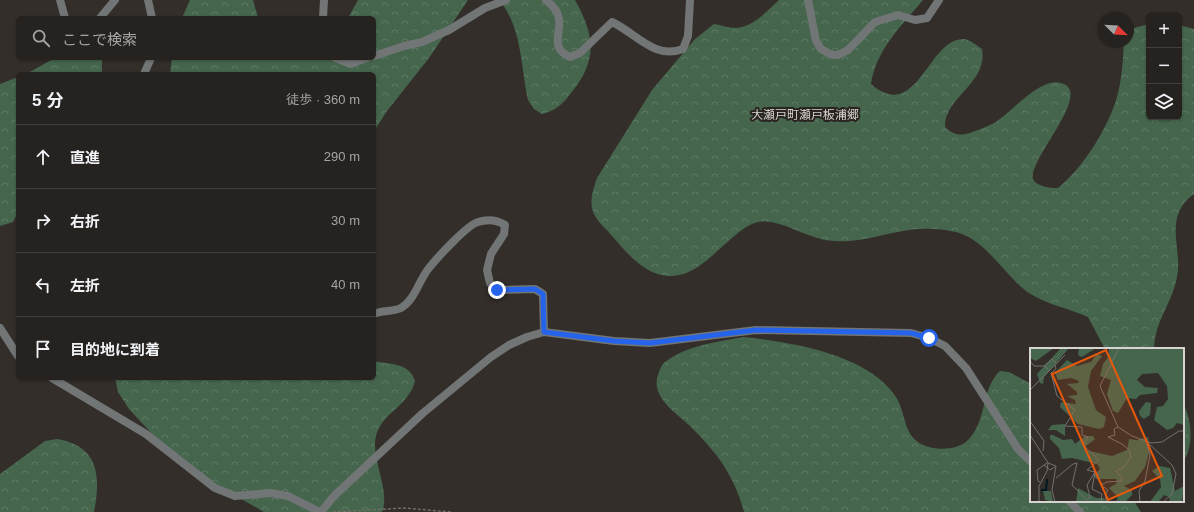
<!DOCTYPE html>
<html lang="ja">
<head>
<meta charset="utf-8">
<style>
	body { margin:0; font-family:Helvetica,"Noto Sans JP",sans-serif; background:#322f2d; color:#f1f3f6 }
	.controls { position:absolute; right:12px; top:12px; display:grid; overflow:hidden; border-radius:6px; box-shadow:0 1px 3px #0004 }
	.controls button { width:36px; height:36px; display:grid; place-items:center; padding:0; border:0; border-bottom:1px solid #423f3e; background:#262220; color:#f1f3f6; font:20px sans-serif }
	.compass { position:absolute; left:1098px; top:12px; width:36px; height:36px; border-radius:50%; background:#262220; box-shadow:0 1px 3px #0004; rotate:114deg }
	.stop { position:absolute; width:12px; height:12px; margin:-9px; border:3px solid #2563eb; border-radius:50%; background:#fff }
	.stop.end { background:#2563eb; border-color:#fff; box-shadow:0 1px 4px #0008 }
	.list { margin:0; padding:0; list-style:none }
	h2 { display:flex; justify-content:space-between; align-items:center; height:52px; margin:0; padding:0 16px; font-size:17px }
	h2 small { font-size:13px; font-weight:400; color:#a4a4a5 }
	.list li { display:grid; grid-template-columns:26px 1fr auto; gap:12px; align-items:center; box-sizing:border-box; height:64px; padding:0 16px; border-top:1px solid #423f3e }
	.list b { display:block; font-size:15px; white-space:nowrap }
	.list em { font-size:13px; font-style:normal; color:#a4a4a5 }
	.icon { flex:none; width:22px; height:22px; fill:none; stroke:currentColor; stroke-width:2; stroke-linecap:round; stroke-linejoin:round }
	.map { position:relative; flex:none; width:1194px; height:512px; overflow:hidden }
	.search { position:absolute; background:#262220; box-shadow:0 1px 3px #0004; left:16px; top:16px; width:360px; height:44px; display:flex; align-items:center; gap:10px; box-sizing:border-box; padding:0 14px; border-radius:6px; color:#a4a4a5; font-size:15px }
	.panel { position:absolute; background:#262220; box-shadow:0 1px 3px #0004; left:16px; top:72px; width:360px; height:308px; border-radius:6px }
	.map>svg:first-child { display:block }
	.forest { fill:url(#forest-crowns) }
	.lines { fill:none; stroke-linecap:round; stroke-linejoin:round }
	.path { stroke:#706c69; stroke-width:1.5; stroke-dasharray:3 2; stroke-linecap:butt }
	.minor { stroke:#717575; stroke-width:8 }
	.tertiary { stroke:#717575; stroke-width:8 }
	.route { stroke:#2563eb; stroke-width:5 }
	.labels { text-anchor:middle; stroke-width:4; stroke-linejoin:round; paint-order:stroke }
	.quarter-label { font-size:12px; fill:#d6d3d1; stroke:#292420 }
	.inset-river { fill:none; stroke:#001823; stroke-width:2 }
	.inset-road { fill:none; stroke:#74706d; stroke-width:1 }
	.view { fill:#e8590c; fill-opacity:0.15; stroke:#e8590c; stroke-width:2 }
	.inset-edge { fill:none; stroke:#d6d3d1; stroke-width:2 }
</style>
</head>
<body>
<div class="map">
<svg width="1194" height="512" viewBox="0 0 1194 512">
	<defs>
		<pattern id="forest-crowns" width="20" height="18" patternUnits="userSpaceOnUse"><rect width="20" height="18" fill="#45654d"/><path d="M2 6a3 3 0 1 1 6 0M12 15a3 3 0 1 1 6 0" fill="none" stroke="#5f7a66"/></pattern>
	</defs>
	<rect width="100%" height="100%" fill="#332e2a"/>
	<path class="forest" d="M190,0H253L258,18H182Z
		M358,0H468L429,58L387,111L374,131V74H170L172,58H374V18H348Z
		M499,0H575C595,36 598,60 571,93C563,104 555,111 542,114L534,109L528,100C521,68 522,26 499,0Z
		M779,0H923C902,25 876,50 871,84C917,124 928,39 963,39C969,39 976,45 982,49C988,84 944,97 945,127C956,138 965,135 978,130C983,128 988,126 992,124C1011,114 1039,77 1061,83C1095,91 1027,161 1033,179C1037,187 1050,188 1058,188C1083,168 1108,128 1117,97C1122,79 1123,60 1124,42H1128L1130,29L1149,24V117H1179V25L1194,29V194C1162,217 1183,249 1177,277C1172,304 1155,320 1154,349H1105L1088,317C1069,308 1047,305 1029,293C1003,275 985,236 951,231C936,228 918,228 903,231C880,235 857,243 834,241C807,240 782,218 758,222C737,226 711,264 686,273C654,285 632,259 613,237C606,228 594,220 592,208C590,199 594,187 597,178L652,90L695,39L714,24C721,25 729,28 736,28C753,27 767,11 779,0Z
		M55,58H102V74H26Z
		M18,77V212L13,222L0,226V84Z
		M743,337C791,342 868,354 896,397C906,413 903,434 921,444C934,451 959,451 969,439C987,420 981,389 1000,371L1009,372L1031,384V501H1134L1141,512H744C739,493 731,476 720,460C712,449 701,437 692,428C678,414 650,398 658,375C660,369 662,363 668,360C689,345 718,342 743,337Z
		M374,361C391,365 409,362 415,381C408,409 377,413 375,443C374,464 390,493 382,512H264L217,485L167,450L129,409L118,392L115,378H374Z
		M1183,403C1192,420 1194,446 1183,462Z
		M57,439C99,446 101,476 94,512H0V474L45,441Z"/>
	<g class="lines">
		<path class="path" d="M333,512L404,508L451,512"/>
		<path class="minor" d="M60,0L65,18
			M148,0L152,18
			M546,0C550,4 556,8 558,15C564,30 547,47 570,57L580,53L612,22C636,33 654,60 683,49L688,36L690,0
			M808,0L816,41L821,49L832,55H838L848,50L875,22L898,15L915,20L927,18L939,0
			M100,18L115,0
			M323,18L324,0
			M374,56L404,46L422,42L449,30L485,8L506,0
			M336,58L350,64L367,58
			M144,74L151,58
			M374,314C382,310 393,312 401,308C415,300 419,280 429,268C437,258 467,225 478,222C487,219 497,220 505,225L504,234L491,254L487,270L490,283L497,290L535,289L543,294L544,332
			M0,328L18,356
			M52,378L146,434L215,488L235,496L271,493L288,496L320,512"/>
		<path class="tertiary" d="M1069,501L1080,512
			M321,512L334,496L423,413L491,357L509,345L527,337L544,332L614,341L650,343L756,330L911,333L929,338L945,346L966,368L1018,449L1031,462"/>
	</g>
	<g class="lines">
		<path class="route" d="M497,290L535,289L543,294L544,332L614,341L650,343L756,330L911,333L929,338"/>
	</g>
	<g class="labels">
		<g class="quarter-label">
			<text x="805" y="119">大瀬戸町瀬戸板浦郷</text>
		</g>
	</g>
	<g transform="translate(1030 348)">
		<rect width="154" height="154" fill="#332e2a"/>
		<path d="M0,0H24L6,13L0,10ZM31,0H39L14,29L13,36L10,35L7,26ZM49,0H66L52,9L48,7ZM79,0H154V77L147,75L143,80L137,82L124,72L127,59L133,58L138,51L137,38L128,25L112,26L107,32L115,39L128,40L127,45L110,47L106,51L97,50L88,65L83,63L77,46L81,32L70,28L73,16L79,8ZM67,6L72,8L61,23L58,39L66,62L76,69L74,79L69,81L48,76L30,59L31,54L46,56L45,52L37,48L47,47V44L37,36L48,35L49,33L41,30L28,32L25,25L37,12L47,18L61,14ZM116,54L121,55L120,67L114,71L110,68L109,63ZM35,76V88L26,82H18L22,77ZM23,87L33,92L42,91L45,96L55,88H63L65,91L56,98L55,102L82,108L97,102L99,91L106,92L118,89L120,101L115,119L105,133L94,138L102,142V147L95,154H86L88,149L79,140L87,135L86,131H66L64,127L70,121L67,116L42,110L32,111L29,100L20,91V87ZM129,118L140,120L145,143L154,138L152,154H140L139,149L134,147L128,154H120L131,139L130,131L122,123ZM48,140L66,150H74L77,154H46ZM13,143H21L23,154L15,152Z" fill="#45654d"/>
		<path class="inset-river" d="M11,142H16L17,131"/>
		<path class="inset-road" d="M89,0L70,38L88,79L102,88L121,95L132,94L149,83H154M0,13L4,18H15L19,22M25,17L26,21L21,25L27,48L45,62L35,78L52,79V87L58,89L53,97L69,112L57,122L65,124M14,18L22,11L26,15M0,42L35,7M0,73L14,93L13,103M0,87L18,115L26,118L22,142L25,154M118,95L142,117L146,126L142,146L133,154M14,117L20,122L25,119M65,124L62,141L72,146L71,154M26,130L43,116L47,115L42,137L57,152L60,149L57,137L65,124M10,134L8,133L7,122L17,115M9,154V138L17,123L18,115M77,154L75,147L78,142L71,137L77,134L92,133V130L86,123L94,119L101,109L99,102L92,96L78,89L85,87L84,81L88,79M110,154L109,143L115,133L120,107L117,96"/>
		<path class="view" d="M76,2L132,128L78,152L22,26Z"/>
		<rect width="154" height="154" class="inset-edge"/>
	</g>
</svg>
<div class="controls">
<button>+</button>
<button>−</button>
<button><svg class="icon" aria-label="layers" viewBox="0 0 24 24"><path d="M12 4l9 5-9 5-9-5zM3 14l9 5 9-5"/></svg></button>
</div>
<svg class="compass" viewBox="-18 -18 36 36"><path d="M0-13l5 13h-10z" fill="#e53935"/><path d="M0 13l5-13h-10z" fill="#a4a4a5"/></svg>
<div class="stop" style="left:929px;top:338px"></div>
<div class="stop end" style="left:497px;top:290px"></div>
<div class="search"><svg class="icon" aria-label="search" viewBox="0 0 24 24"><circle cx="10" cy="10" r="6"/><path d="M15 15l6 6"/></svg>ここで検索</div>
<section class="panel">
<h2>5 分<small>徒歩 · 360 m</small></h2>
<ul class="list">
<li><svg class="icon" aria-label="ahead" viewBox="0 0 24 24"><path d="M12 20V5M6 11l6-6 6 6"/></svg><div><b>直進</b></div><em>290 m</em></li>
<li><svg class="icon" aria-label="right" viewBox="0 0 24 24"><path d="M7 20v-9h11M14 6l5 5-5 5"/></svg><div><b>右折</b></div><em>30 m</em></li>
<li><svg class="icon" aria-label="left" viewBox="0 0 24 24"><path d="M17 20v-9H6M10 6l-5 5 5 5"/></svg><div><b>左折</b></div><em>40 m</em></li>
<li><svg class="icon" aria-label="arrive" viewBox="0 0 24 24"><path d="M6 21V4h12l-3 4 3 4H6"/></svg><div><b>目的地に到着</b></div></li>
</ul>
</section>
</div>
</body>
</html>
